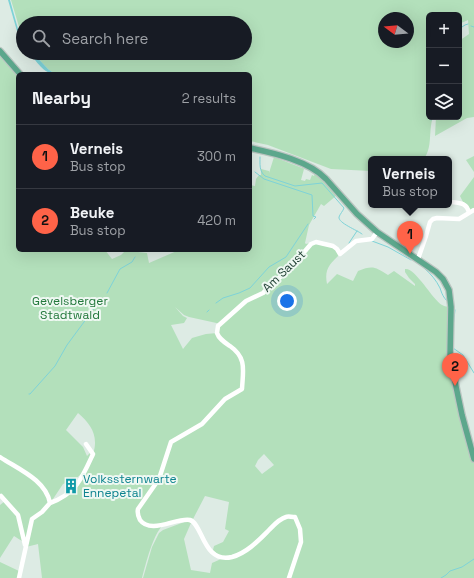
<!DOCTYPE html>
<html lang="en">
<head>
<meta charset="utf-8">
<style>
	body { margin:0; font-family:"Space Grotesk",sans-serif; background:#20242c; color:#f1f3f6 }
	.controls { position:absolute; right:12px; top:12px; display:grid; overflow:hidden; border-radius:6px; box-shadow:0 4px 16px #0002 }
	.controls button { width:36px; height:36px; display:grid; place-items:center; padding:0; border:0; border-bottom:1px solid #363941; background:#171b24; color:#f1f3f6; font:20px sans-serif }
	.compass { position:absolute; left:378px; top:12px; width:36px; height:36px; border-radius:50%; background:#171b24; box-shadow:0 4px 16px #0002; rotate:286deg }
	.you { position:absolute; left:287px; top:301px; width:14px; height:14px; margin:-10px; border:3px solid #fff; border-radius:50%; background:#1a73e8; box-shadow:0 0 0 6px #1a73e833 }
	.badge { display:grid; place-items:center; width:26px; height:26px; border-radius:50%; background:#ff6348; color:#111; font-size:13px; font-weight:700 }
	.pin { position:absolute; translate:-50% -33px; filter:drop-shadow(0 1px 2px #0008) }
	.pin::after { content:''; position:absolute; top:21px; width:14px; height:12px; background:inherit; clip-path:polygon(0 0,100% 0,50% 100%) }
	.popup { position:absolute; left:368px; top:156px; width:84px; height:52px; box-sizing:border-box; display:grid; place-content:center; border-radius:6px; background:#171b24; filter:drop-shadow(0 1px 3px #0005); font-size:13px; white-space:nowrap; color:#9ea1a6 }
	.popup b { font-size:15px; color:#f1f3f6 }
	.popup::after { content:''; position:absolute; left:50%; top:100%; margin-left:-8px; border:8px solid transparent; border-top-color:#171b24 }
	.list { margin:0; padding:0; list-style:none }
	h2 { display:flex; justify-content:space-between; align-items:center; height:52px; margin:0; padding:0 16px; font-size:17px }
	h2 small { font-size:13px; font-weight:400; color:#9ea1a6 }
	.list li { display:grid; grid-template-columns:26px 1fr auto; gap:12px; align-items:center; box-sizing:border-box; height:64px; padding:0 16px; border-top:1px solid #363941 }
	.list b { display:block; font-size:15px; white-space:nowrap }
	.list p { margin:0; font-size:13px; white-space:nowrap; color:#9ea1a6 }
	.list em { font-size:13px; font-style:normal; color:#9ea1a6 }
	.icon { flex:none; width:22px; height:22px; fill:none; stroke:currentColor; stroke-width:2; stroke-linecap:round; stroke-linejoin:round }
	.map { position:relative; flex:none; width:474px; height:578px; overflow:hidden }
	.search { position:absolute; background:#171b24; box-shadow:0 4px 16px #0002; left:16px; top:16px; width:236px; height:44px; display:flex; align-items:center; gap:10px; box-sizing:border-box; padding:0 14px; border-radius:22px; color:#9ea1a6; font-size:15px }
	.panel { position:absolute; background:#171b24; box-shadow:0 4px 16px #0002; left:16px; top:72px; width:236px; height:180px; border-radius:6px }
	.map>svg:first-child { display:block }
	.green { fill:#b3e0bb; fill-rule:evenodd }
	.water { fill:#7ed3d8 }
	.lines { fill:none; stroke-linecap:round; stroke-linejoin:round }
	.stream { stroke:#7ed3d8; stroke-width:1 }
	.major-casing { stroke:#bbc5c1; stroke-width:8 }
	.minor { stroke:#fff; stroke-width:4.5 }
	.major { stroke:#5ca78c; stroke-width:5.5 }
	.labels { text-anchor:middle; stroke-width:4; stroke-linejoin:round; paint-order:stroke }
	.street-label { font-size:12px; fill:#1d3d31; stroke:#eef8f2 }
	.park-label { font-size:12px; fill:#23783c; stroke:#eef8f2 }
	.culture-label { font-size:12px; fill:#0d838f; stroke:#eef8f2; text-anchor:start }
</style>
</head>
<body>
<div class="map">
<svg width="474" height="578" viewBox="0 0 474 578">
	<rect width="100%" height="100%" fill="#ddebe4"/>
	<path class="green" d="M11,0H474V117L467,118L435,136L436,117H459V41L469,34L468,20L459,24V15H429V117H433C428,132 433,146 424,159H371V171L331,169L268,145L250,141V74H55L48,69L33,53H245V23H23V40ZM384,18H408V42H384Z
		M0,50L7,63L18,74V250H105L112,259L121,255L126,250H138V252L147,253L149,263L179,250H250V185L255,186L256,179L259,175H261V169L269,171V173L274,157L310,171L304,169L301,180L305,181L306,179L310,180L312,175L314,176L315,173L324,180L337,195L324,206L321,204L309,225L305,243L306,244C312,242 332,242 337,248C338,250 338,252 340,254C330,264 324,269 327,284L337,274L353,281L358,271C373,265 375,267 388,275L394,271L415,286V284L409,278L405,272V269C415,267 432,299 442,305C445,307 447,306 451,307L449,349L452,373L463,422L474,458V578H291L295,561L301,547H300L287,578H143L152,547L159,533L163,530L187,521L191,523L184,539L191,570L210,573L212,563L221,559L238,557L263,539L280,521L288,517L294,518L295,517C292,516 289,515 286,516C275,519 269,532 261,538C248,549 227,566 213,550L214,546L223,542L229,531L225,529L229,502L205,496L192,521C186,520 170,522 165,524C154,529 145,567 142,578H42L38,544L26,547L25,543L14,536L0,558V505L5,501L17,515L21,524L18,514L0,494V458C10,464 58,490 48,506C44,511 37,512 33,517C28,522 27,535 27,541L33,519L42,512L50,504L65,497L73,491L81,480L93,454L95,455L93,454C99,436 91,424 78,413L66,430L83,447L87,456L91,452L92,454C84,472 82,478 63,484L51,502L45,488L29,475L0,457ZM245,302L218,327L217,333L206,334L192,338L183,349L171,325L184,323L187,318L183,316L175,307L184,315L189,317L221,324ZM264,454L274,465L262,474L255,466L258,460Z
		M474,156V172L466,160Z
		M474,177V209L470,211L468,205L463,202L460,196Z
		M0,562L19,571L18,578H0Z"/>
	<path class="water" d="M8,0H10L18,29L23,40V45L17,31Z
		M30,53H33L48,69L55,74C44,74 36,61 30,53Z"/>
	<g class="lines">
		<path class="stream" d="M471,26L474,27
			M459,29L465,25L468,24
			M431,117V120
			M260,157C260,164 259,171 265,176L295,186L322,183L344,208C343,211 340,214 339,217C338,223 357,230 362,234
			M255,172L264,179L312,195L313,216L316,217L314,219
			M412,211L417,205
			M372,241L388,247L411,260
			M349,243L357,231
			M424,268C431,274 436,280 440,288C442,294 443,297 448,302
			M107,293L120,269L132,262L135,257
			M216,303L223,298L239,293L250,288L269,267L286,257L308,224
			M453,306L455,310L453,327
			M207,312L209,310
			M453,348L463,355L474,373
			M29,394H30L55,366L67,345L101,299
			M441,578L446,575L450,571L462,567L474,559"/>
		<defs>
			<path id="major" d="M0,51L20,74
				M250,148C274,153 309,161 326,179L357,214L377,232L436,272L443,279L449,290L451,307L450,358L462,415L474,459"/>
		</defs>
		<use href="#major" class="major-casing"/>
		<path class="minor" d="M450,202C458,203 467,202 469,213
			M418,259L426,236L430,222L433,219L437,218L459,219L474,210
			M0,457C18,469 46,480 50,503
			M1,496L18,515L25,545
			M50,503C76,494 82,478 93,454L86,444
			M19,578L32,519L42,512L50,503
			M289,578L301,542L300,529L295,517C291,517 288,516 286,517C279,519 274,525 269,530C259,540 247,553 232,557C203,564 203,524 190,520C177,517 151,535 140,520C138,516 137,513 138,509L159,479L171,442L202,424L225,399L242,389C243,370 247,358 230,346C224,342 219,339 217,333L218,326L246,301L263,293L294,264L311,244L316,242L333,246L337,249L340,254L356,241L372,239L377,232"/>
		<use href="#major" class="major"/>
	</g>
	<defs>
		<symbol id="building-bare" viewBox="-9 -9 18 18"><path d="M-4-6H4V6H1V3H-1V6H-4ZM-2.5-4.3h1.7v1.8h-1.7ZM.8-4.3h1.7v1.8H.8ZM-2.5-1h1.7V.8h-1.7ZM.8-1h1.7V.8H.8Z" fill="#0f9aa8" stroke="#eef8f2" stroke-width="2.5" paint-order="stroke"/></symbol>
	</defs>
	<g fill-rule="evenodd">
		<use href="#building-bare" x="60" y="475" width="22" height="22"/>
	</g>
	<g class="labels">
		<g class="street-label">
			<text transform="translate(284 271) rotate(-44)" y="4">Am Saust</text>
		</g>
		<g class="park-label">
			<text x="70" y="305">Gevelsberger<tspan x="70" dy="14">Stadtwald</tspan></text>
		</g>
		<g class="culture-label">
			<text x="83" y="483">Volkssternwarte<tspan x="83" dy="14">Ennepetal</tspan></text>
		</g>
	</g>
</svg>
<div class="controls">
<button>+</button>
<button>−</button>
<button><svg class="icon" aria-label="layers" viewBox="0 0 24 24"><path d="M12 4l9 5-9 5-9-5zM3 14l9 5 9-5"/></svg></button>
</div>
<svg class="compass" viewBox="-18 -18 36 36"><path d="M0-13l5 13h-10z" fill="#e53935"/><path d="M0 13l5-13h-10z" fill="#9ea1a6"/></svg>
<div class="you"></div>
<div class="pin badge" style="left:410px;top:254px">1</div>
<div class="popup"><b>Verneis</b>Bus stop</div>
<div class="pin badge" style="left:455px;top:386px">2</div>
<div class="search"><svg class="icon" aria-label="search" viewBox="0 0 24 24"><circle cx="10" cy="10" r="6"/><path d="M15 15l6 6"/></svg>Search here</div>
<section class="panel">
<h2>Nearby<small>2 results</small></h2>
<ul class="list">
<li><span class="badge">1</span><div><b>Verneis</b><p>Bus stop</p></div><em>300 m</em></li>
<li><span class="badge">2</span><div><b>Beuke</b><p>Bus stop</p></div><em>420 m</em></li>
</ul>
</section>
</div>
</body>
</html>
